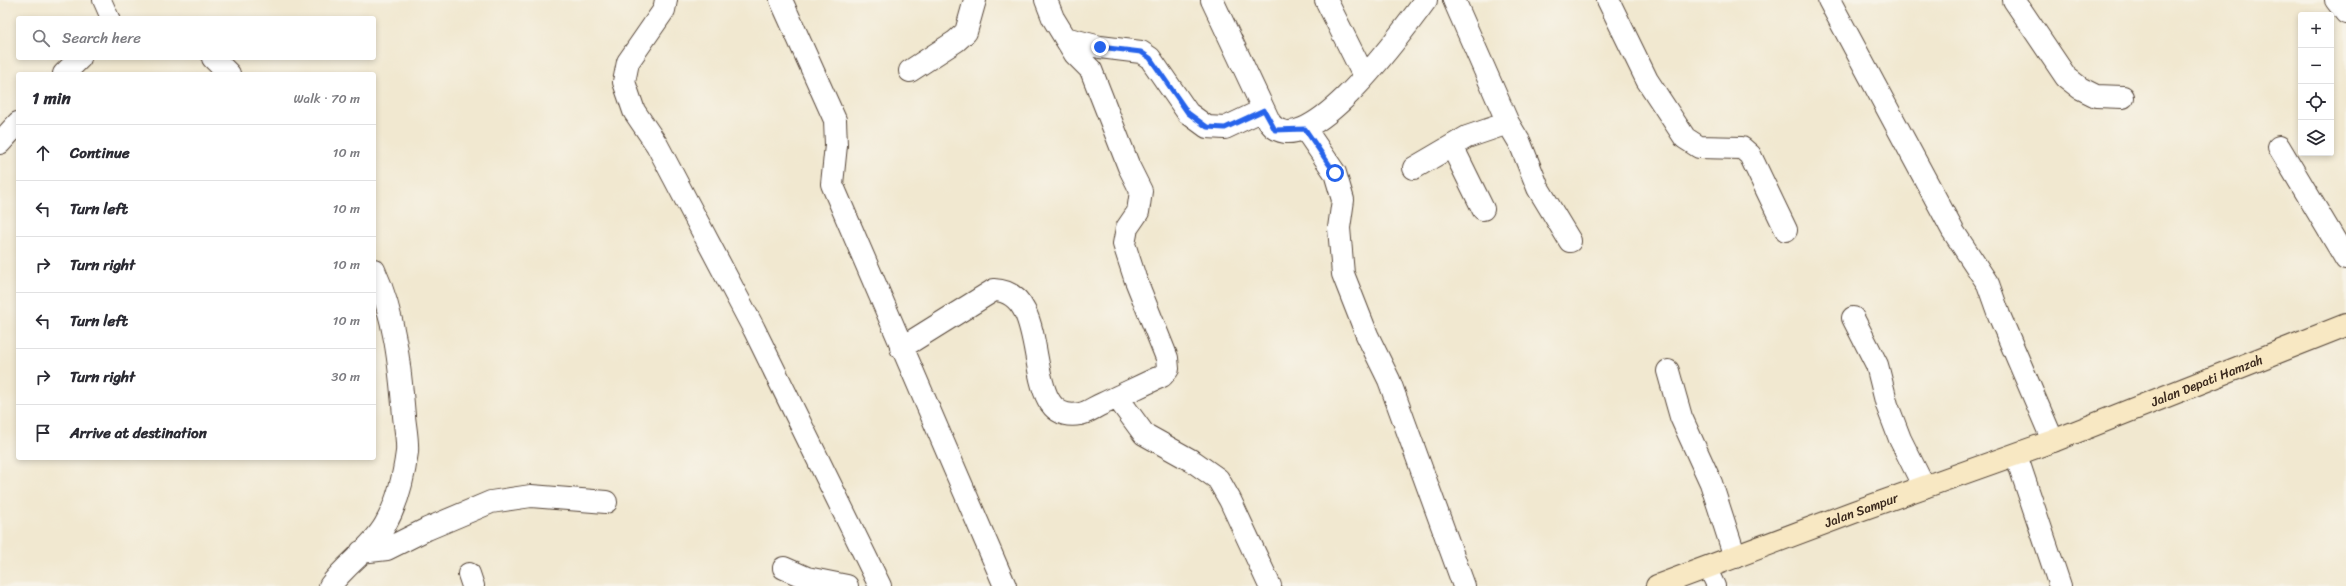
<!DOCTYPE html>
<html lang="en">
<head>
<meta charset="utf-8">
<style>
	body { margin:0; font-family:Sriracha,sans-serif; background:#f2f2f3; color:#2b2b33 }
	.controls { position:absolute; right:12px; top:12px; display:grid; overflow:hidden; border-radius:4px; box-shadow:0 2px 6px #0003 }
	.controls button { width:36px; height:36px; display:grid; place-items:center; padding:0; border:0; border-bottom:1px solid #e1e1e2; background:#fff; color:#2b2b33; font:20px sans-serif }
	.stop { position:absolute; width:12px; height:12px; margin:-9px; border:3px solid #2563eb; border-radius:50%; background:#fff }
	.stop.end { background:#2563eb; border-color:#fff; box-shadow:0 1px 4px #0008 }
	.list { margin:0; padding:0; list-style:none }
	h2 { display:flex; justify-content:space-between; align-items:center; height:52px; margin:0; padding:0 16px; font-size:17px }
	h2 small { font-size:13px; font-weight:400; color:#7c7c81 }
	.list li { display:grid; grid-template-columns:26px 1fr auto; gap:12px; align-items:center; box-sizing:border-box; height:56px; padding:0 16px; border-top:1px solid #e1e1e2 }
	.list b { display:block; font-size:15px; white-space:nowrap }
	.list em { font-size:13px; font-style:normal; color:#7c7c81 }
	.icon { flex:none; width:22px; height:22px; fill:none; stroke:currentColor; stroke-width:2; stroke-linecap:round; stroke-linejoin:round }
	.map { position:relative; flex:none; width:2346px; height:586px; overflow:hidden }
	.search { position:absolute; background:#fff; box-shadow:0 2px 6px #0003; left:16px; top:16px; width:360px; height:44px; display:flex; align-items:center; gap:10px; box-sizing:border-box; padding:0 14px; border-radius:4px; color:#7c7c81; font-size:15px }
	.panel { position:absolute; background:#fff; box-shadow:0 2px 6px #0003; left:16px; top:72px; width:360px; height:388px; border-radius:4px }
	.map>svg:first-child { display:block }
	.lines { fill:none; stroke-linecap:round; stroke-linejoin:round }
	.service-casing { stroke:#564639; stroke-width:20 }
	.minor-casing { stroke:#564639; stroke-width:24 }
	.secondary-casing { stroke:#564639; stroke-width:24 }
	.service { stroke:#fff; stroke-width:18 }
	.minor { stroke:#fff; stroke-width:22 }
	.secondary { stroke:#f8e8c3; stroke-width:22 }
	.route { stroke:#2563eb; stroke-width:5 }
	.labels { text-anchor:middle; stroke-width:3.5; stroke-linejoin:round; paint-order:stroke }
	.street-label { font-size:13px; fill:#3b2a1e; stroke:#f7f3e8 }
</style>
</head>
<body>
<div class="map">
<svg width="2346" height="586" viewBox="0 0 2346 586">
	<rect width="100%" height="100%" fill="#f7f3e8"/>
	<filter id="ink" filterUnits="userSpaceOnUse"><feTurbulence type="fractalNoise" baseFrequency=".025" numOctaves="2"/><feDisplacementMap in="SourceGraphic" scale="8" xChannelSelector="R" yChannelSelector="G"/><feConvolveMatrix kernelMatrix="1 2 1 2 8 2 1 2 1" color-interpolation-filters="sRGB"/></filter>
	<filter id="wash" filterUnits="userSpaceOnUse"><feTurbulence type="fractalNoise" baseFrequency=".012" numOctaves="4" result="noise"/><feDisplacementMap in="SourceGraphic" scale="16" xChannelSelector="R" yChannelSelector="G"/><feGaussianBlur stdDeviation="0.9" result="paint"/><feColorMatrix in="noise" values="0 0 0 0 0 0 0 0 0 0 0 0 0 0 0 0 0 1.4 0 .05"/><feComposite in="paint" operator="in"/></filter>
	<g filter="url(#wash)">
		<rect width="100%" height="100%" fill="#f1e8d0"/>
	</g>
	<g filter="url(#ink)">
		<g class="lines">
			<defs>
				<path id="service" d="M102,0L110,18
					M1707,567L1716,586"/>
				<path id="minor" d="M666,0L664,10L628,62L624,82L634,111L657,145L754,329L880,586
					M781,0L835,120L836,145L832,184L1005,586
					M1212,0L1270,123C1306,169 1406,26 1426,0
					M1326,0L1364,76
					M1608,0L1647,80L1685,138L1699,147L1742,148L1750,155L1786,230
					M1829,0L1953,231L1988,284L1999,315L2053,441
					M2014,0L2066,77L2080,88L2096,96L2123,97
					M2336,0L2346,13
					M1065,38L1100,47L1141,52L1150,58L1188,113L1207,127L1225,128L1263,110
					M213,58L229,74
					M910,71L956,41L966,32L975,0
					M64,74L80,58
					M1508,123L1520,143L1538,188L1570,241
					M1305,129L1335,173L1343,200L1339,228L1343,274L1367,335L1389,380L1464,586
					M0,143L18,123
					M1452,146L1483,209
					M2279,147L2346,259
					M1414,168L1467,137L1508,123L1454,0
					M1853,318L1877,365L1887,405L1900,439L1924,487
					M901,348L994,290C1057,292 1016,425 1080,414C1087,413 1095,407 1102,404C1122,395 1142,385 1162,376L1168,369L1167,358L1135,278L1124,244L1127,228L1138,212L1141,191L1129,167L1091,70L1075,54L1053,18L1046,0
					M1668,371L1681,417L1711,483L1735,557
					M1117,397L1144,434L1194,462L1218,479L1230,500L1270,586
					M2016,455L2060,586
					M361,552L387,549L427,529L491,502L531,496L606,502
					M784,568L807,578L847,586
					M469,574L473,586
					M330,586C346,564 372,548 385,525C397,504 404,475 407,452C408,441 405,427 404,416C400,367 395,315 374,270"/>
				<g id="secondary">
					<path id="s1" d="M1657,586L1854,512L2053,441L2346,325"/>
				</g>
			</defs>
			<use href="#service" class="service-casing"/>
			<use href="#minor" class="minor-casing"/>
			<use href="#secondary" class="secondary-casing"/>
			<use href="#service" class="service"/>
			<use href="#minor" class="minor"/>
			<use href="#secondary" class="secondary"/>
		</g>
	</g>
	<g class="lines" filter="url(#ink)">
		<path class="route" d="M1100,47L1141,52L1150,58L1188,113L1207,127L1225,128L1264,110L1275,130L1305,129L1335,173"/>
	</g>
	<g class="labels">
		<g class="street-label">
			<text dy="5" stroke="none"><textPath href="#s1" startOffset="587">Jalan Depati Hamzah</textPath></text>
			<text dy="5" stroke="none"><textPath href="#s1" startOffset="218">Jalan Sampur</textPath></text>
		</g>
	</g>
</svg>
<div class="controls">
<button>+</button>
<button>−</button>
<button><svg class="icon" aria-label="locate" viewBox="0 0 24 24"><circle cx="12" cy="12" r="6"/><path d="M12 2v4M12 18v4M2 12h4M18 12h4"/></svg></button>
<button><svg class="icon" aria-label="layers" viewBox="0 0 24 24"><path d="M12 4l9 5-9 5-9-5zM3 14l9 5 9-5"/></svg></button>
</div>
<div class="stop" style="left:1335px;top:173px"></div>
<div class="stop end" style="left:1100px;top:47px"></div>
<div class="search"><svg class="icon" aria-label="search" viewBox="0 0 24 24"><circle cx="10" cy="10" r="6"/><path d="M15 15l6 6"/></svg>Search here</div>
<section class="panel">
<h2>1 min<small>Walk · 70 m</small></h2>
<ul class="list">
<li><svg class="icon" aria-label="ahead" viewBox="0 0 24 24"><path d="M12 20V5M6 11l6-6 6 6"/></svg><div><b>Continue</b></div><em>10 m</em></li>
<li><svg class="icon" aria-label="left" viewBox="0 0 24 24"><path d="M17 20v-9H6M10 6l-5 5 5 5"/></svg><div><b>Turn left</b></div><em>10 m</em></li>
<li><svg class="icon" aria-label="right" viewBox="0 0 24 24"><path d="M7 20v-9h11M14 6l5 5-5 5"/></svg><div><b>Turn right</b></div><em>10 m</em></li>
<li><svg class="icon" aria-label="left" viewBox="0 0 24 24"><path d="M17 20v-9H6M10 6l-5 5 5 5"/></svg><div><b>Turn left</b></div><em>10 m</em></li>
<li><svg class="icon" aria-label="right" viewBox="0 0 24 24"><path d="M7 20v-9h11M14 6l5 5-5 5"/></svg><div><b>Turn right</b></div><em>30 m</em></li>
<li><svg class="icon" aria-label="arrive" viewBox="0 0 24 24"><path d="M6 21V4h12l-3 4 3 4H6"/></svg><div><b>Arrive at destination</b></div></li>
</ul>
</section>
</div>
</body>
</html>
